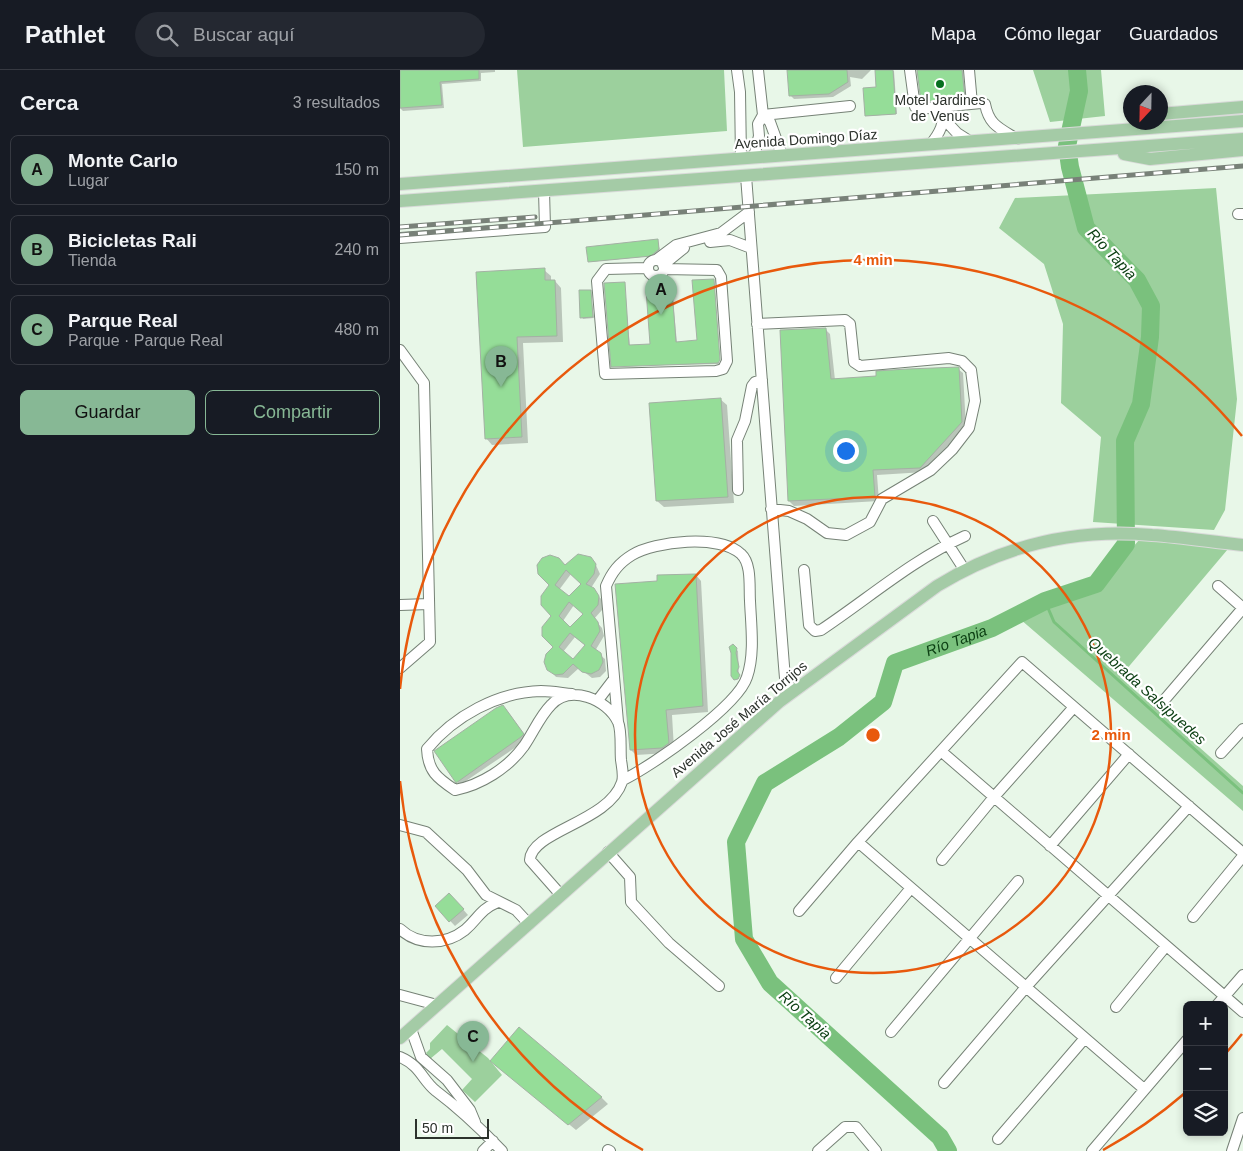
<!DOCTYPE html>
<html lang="es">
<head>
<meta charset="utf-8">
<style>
	body { margin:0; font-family:Arial,sans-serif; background:#242831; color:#f1f3f6 }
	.controls { position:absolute; right:15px; bottom:15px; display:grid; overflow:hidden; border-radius:8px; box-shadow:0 2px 8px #0003 }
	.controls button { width:45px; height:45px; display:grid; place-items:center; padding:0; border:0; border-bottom:1px solid #363941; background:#171b24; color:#f1f3f6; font:25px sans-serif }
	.compass { position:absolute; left:723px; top:15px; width:45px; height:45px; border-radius:50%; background:#171b24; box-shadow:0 2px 8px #0003; rotate:202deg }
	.scale { position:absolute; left:15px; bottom:12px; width:74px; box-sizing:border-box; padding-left:5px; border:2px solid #2c322c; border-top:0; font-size:14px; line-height:18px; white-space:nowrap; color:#2c322c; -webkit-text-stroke:4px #fff; paint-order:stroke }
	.you { position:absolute; left:445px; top:380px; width:18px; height:18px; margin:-12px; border:4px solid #fff; border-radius:50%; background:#1a73e8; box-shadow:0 0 0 8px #1a73e833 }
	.badge { display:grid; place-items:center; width:32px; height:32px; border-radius:50%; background:#87b895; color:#111; font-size:16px; font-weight:700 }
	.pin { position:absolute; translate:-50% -41px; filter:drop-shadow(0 1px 2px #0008) }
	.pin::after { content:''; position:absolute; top:26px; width:18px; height:15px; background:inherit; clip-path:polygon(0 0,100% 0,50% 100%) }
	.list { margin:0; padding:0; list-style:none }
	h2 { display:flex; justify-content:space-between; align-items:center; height:65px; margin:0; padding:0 20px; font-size:21px }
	h2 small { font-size:16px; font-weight:400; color:#9ea1a6 }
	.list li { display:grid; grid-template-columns:32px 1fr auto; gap:15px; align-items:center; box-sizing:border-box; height:70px; margin:0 10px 10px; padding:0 10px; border:1px solid #363941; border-radius:8px }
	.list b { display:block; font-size:19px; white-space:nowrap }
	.list p { margin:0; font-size:16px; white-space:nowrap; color:#9ea1a6 }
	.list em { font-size:16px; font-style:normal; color:#9ea1a6 }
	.actions { display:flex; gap:10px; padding:15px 20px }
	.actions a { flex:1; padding:11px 0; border:1px solid #87b895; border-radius:8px; text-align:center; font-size:18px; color:#87b895 }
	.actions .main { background:#87b895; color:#111 }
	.icon { flex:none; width:28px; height:28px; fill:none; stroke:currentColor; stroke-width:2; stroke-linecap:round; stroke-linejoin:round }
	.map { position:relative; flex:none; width:843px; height:1081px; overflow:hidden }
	header { display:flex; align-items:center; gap:30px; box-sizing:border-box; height:70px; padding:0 25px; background:#171b24; border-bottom:1px solid #363941 }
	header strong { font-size:24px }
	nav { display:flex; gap:28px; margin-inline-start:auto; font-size:18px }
	.search { width:350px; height:45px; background:#242831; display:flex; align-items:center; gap:12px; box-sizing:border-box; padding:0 18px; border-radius:28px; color:#9ea1a6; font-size:19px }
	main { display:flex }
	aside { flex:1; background:#171b24 }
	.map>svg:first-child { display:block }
	.green { fill:#9cd09d }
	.shadow { fill:#0003; fill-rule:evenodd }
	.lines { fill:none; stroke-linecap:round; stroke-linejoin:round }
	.stream { stroke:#7ac17d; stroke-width:3 }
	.river { stroke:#7ac17d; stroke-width:18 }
	.building { fill:#95dd98; stroke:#a4b1a4; fill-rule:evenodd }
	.minor-casing { stroke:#768276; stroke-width:12 }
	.major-casing { stroke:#d9dad9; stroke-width:14 }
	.minor { stroke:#fff; stroke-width:10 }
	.major { stroke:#a4cba6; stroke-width:12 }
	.rail-casing { stroke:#788178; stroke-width:5 }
	.rail { stroke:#fff; stroke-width:3; stroke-dasharray:9; stroke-linecap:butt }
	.ring { fill:none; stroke:#e8590c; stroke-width:2.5 }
	.poi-dot { fill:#066f1f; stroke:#fff; stroke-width:2 }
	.labels { text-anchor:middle; stroke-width:4.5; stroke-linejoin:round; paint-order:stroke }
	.poi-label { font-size:14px; fill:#2c322c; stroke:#fff }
	.street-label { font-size:14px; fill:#2c322c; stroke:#fff }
	.water-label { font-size:15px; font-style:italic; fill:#0d4014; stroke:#fff }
	.centre { fill:#e8590c; stroke:#fff; stroke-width:2.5 }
	.ring-label { font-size:15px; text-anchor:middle; font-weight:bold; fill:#e8590c; stroke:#fff; stroke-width:4.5; stroke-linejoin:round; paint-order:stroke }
</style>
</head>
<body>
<header>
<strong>Pathlet</strong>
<div class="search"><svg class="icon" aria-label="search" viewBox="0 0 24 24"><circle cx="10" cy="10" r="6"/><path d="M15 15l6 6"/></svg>Buscar aquí</div>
<nav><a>Mapa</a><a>Cómo llegar</a><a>Guardados</a></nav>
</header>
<main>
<aside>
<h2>Cerca<small>3 resultados</small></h2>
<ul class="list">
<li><span class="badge">A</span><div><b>Monte Carlo</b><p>Lugar</p></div><em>150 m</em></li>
<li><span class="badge">B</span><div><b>Bicicletas Rali</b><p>Tienda</p></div><em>240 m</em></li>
<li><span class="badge">C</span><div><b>Parque Real</b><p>Parque · Parque Real</p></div><em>480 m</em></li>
</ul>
<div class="actions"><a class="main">Guardar</a><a>Compartir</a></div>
</aside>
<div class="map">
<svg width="843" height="1081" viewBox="0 0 843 1081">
	<rect width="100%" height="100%" fill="#e8f7e8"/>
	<path class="green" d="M117,0H324L327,61L123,77Z
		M633,0H701L705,46L650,52Z
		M816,118L837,329L825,440L814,460L693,452L701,367L661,333L663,254L644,194L599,158L615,128Z
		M740,469L828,479L720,607L843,716V741L620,549L704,510Z
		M47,955L88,988L102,1005L75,1032L62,1020L72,1009L42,979L30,989L26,983L30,979V973Z"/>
	<path class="shadow" d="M0,0H95V2L81,3V11L42,14L44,38L3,41L0,38Z
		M389,0H471L462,9L450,7L451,16L433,27L394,29L390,25Z
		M478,0L494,1L497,44L466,46L477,19Z
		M517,0H563L565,28L524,32Z
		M257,170L260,180L252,186L189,192Z
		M144,200L151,206V211H155L161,218L163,272L123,273L128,373L92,375L86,368L77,203Z
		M314,210L319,294L212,296L224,213L230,276L251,275L272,220L277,273L298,272Z
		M190,221L194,248L183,249L182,247Z
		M425,259L430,264L435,310L558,299L563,303L566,357L525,402L477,405L479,431L394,436L389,431Z
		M320,329L327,335L334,433L264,437L257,431Z
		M195,493L200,504L191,518L203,531L202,540L194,549L202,558L204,566L195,581L205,589L206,601L200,607L192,608L179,598L168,608L156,607L152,602L155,577L153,546L142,534L166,497ZM171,504L182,514L169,528L159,520ZM174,535L184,544L170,559L163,551ZM175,567L186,576L173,591L163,582Z
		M296,505L301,511L308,642L272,645L274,679L268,683L236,685L231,680L258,512Z
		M333,576L338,581L339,609H335Z
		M106,639L126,667L122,673L60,715L57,712Z
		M54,829L68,845L55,856L36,836Z
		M119,959L202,1028L208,1034L176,1060L99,997Z"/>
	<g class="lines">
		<path class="stream" d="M645,531L654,552L843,723"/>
		<path class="river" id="s1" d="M548,1081L540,1067L370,913L344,869L336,772L365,713L439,667L483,632L495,593L592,558L645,531L696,514L726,474L725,371L741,334L750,267L751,236L737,210L686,158L670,97L667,76L679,21L677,0"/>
	</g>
	<path class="building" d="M0,0H79V9L40,12L42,35L0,38Z
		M387,0H447L448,12L429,24L389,26Z
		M475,0H493L496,44L465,46L463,18L476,17Z
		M517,0H562L565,28L521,32Z
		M258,169L259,179L251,186L188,192L186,177Z
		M145,198V210H155L157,266L117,267L122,367L85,369L76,202Z
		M314,209L320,290L318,293L211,297L204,213L225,212L229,275L250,274L246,220L272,219L276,272L297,270L292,210Z
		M179,220H191L193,247L180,248Z
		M426,258L431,309L476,306V301L507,299L559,297L562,352L520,398L473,400L475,427L388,431L380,260Z
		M321,328L328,427L256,431L249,333Z
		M178,484L191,487L196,494L194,504L186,514L194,518L199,526L198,535L191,543L198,552L200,561L191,576L201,583L203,592L199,600L191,604L182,602L173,594L163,604L155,605L147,600L144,592L146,584L153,577L142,566V557L151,546L141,535V526L149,515L138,504L137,495L142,488L150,485L159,488L165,495ZM166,500L181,514L169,526L155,515ZM169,532L183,544L170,557L159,546ZM170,563L185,575L173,589L159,577Z
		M296,504L303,636L266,640L269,673L262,678L230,680L215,514L257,511V505Z
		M333,574L337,578L336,583L339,597L337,601L340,605L338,609L334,610L331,606V583L329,577Z
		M103,635L124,664L121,667L56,713L34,681L96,638Z
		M49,823L64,839L49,852L35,836Z
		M119,957L202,1027L168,1055L90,991Z"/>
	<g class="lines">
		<defs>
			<path id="minor" d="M337,0L340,22L341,88
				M510,0L515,37L519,39L581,33L585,34C589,55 599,58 617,69
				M569,0L572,34
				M363,45L450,36
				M363,45L370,52L382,85
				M544,49L557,63L571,72
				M530,75C540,63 545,53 543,37
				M354,87L359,66L358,54L363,45L358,0
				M346,106L384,596L385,608L392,622
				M838,144H843
				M0,168L145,157L144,121
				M310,172L330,170L351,178
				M248 198a8 8 0 1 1 16 0a8 8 0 1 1-16 0Z
				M256,190L276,175L321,163L349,142
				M263,195L284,178
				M247,198L206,199L197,211L205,304L316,301L323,299L327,291L321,207L317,200L264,199
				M357,254L445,250L450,254L454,292L460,296L549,288L562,291L571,300L575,331L569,358L552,380L531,400L482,429L470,452L446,465L427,463L407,449L389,441L371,439
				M0,280L24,313L30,572L0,598
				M338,420L337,370L345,351L352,316L355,312L362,310
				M533,451L564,499
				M404,500L409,555L415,561L421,560C469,528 512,490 565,466
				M818,516L843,538
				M0,535L29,534
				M198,630L214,609
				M760,635L843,538
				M218,652L206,516C212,502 219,493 232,485C255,471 320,464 341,484C352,494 349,517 350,531C351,555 355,584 347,607C338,636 252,696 223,710
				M542,682L843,942
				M821,683L843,659
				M0,755L26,762L67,800L86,825L116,840L129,854
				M458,772L744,1019
				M650,776L729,684
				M208,782L230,807L231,832L269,873L319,916
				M542,790L594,727L674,637
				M160,824L130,790C131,761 209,752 222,712C224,706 222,697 221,690C220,679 222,661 218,652C207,629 170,614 151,635C140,646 133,663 124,676C108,698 81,715 55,720C37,708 28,701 27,679C54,646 98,622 141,621C151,621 162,623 172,624
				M399,841L458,772L622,592L843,783
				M793,847L843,786
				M0,859C18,876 46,875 65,860C79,848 79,840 98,832
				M436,908L511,818
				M0,925L37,935
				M817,935L843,905
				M716,937L766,876
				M11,959L21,987L47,1010L70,1040L75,1052
				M491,962L618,811
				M0,987C21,996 22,1010 36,1021C60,1039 82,1060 102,1081
				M544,1013L626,917L789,736
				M598,1069L685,968
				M208,1080L210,1081
				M83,1081L93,1071
				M418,1081L445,1057H456L476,1081
				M692,1081L787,970
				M832,1081L843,1048"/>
			<path id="major" d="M760,44L843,37
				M724,84L750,89L843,80
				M0,114L843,51
				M0,131L843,69
				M0,968L379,632L537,516C604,475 674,458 752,465C782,467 813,472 843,475"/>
		</defs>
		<use href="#minor" class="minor-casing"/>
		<use href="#major" class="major-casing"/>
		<use href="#minor" class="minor"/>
		<use href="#major" class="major"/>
		<defs>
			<path id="rail" d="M0,157L135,147
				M0,165L843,96"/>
		</defs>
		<use href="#rail" class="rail-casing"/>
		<use href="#rail" class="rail"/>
	</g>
	<g class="ring">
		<circle cx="473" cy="665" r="238"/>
		<path d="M842 964A475 475 0 0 1 826 983M785 1023A475 475 0 0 1 703 1080M243 1080A475 475 0 0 1 0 711M0 619A475 475 0 0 1 842 366"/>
	</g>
	<circle class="poi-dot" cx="540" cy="14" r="5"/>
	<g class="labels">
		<g class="poi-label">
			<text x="540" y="35">Motel Jardines<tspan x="540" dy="16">de Venus</tspan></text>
		</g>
		<g class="street-label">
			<text transform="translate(406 69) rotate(-4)" y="5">Avenida Domingo Díaz</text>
			<text transform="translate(339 649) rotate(-40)" y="5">Avenida José María Torrijos</text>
		</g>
		<g class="water-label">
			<text transform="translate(712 184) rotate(47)" y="5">Río Tapia</text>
			<text dy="5" stroke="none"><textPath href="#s1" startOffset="709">Río Tapia</textPath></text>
			<text transform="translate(747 621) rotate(42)" y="5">Quebrada Salsipuedes</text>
			<text transform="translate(405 945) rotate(42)" y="5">Río Tapia</text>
		</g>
	</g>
	<circle cx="473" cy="665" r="8" class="centre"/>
	<g class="ring-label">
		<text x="473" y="195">4 min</text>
		<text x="711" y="670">2 min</text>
	</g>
</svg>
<div class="controls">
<button>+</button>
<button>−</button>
<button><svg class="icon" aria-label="layers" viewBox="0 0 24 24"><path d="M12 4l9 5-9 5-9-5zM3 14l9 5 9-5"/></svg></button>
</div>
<svg class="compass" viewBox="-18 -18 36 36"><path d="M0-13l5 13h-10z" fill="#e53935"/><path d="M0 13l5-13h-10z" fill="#9ea1a6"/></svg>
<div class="scale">50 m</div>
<div class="you"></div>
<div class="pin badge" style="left:261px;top:245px">A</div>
<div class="pin badge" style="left:101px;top:317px">B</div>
<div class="pin badge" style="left:73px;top:992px">C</div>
</div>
</main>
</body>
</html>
